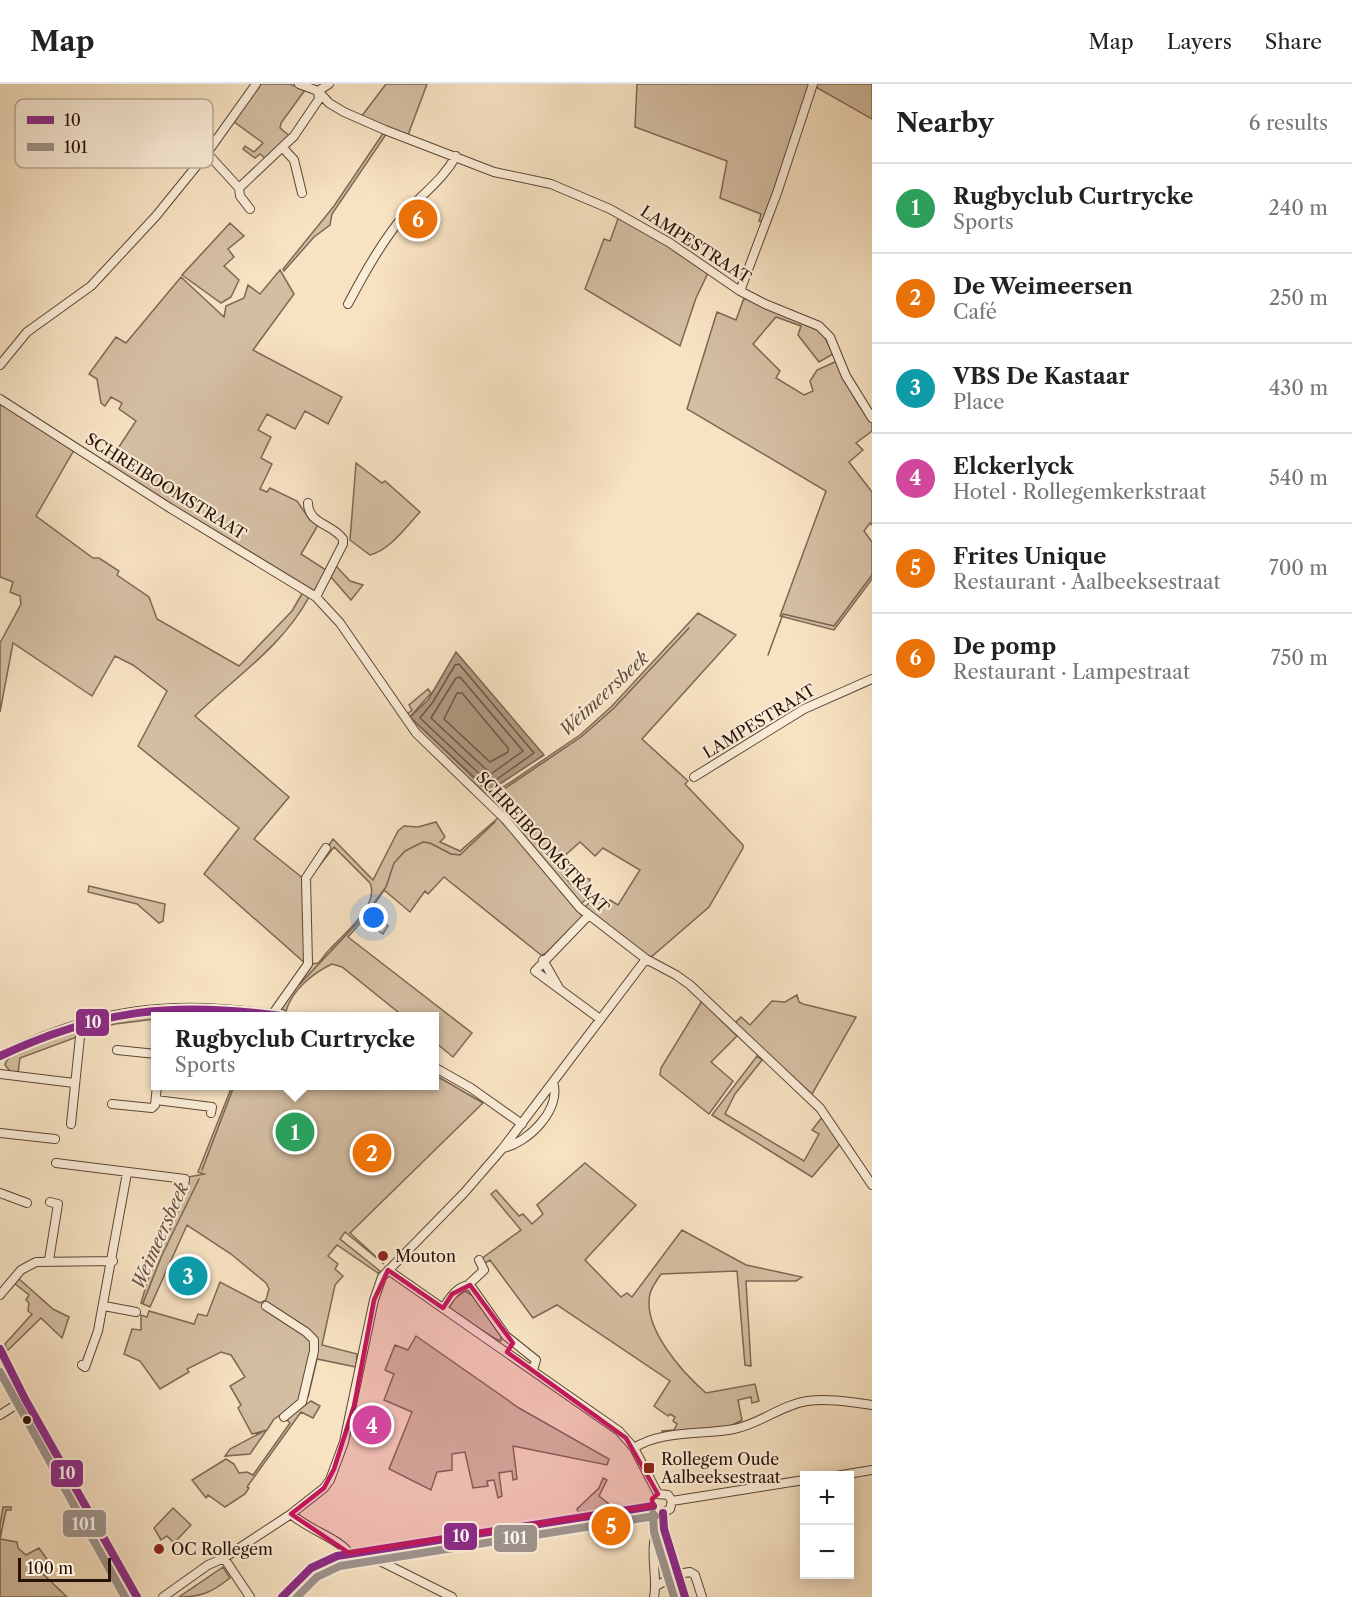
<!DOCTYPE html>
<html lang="en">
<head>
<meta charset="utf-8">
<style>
	body { margin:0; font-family:"Libre Caslon Text",serif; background:#f6f6f6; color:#222 }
	.controls { position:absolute; right:18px; bottom:18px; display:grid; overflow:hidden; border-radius:0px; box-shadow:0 3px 15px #0003 }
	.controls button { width:54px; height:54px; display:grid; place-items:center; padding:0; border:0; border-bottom:2px solid #e0e0e0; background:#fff; color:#222; font:30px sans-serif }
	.scale { position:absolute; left:18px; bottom:15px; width:93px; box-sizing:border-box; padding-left:6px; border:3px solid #281105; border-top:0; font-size:16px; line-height:21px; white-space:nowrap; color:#281105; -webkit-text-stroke:4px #faecd7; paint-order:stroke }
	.you { position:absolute; left:374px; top:834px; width:21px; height:21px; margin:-15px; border:4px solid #fff; border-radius:50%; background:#1a73e8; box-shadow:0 0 0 9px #1a73e833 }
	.badge { display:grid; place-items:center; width:39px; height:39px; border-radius:50%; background:#ea580c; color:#fff; font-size:20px; font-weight:700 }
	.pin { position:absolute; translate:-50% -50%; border:3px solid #fff; box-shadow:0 2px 6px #0006 }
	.popup { position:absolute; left:151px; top:928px; width:288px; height:78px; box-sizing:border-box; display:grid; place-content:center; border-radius:0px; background:#fff; filter:drop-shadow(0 2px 4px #0005); font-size:20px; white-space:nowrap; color:#767676 }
	.popup b { font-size:22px; color:#222 }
	.popup::after { content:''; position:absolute; left:50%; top:100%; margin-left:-12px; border:12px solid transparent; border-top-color:#fff }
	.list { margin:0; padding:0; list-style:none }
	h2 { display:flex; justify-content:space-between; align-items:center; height:78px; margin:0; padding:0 24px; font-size:26px }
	h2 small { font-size:20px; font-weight:400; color:#767676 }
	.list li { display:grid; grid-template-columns:39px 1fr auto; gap:18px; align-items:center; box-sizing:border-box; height:90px; padding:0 24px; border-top:2px solid #e0e0e0 }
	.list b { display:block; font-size:22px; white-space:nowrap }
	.list p { margin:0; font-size:20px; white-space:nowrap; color:#767676 }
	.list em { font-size:20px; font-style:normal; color:#767676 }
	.map { position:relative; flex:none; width:872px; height:1513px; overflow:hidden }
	header { display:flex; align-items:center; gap:36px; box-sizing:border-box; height:84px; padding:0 30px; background:#fff; border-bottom:2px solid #e0e0e0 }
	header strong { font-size:28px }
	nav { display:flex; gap:33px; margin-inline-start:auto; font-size:21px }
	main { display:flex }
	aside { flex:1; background:#fff }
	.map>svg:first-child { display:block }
	.green { fill:#d4bea2; stroke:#7e6854; stroke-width:1.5 }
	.water { fill:#b19b82; stroke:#7a6450; stroke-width:1.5 }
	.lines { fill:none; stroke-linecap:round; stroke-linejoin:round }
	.shore { stroke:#6c5644; stroke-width:1.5 }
	.stream { stroke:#7a6450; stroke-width:1.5 }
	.minor-casing { stroke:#5c4534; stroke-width:10 }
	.minor { stroke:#faecd7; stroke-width:8 }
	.bus-1-casing { stroke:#faecd7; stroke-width:12 }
	.bus-2-casing { stroke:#faecd7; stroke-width:12 }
	.bus-1 { stroke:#8c2b87; stroke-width:8 }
	.bus-2 { stroke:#9e948e; stroke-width:8 }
	.marked { fill:#c2185b; fill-opacity:0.2; stroke:#c2185b; stroke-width:4.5; stroke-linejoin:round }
	.poi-dot { fill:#8f2418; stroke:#faecd7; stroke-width:2 }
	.bus-dot { fill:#281105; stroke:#faecd7; stroke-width:2 }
	.labels { text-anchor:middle; stroke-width:4.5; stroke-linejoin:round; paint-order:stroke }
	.street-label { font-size:16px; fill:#281105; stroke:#faecd7 }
	.poi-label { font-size:16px; fill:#281105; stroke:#faecd7; text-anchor:start }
	.water-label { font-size:18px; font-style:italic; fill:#664f3d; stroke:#faecd7 }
	.key { fill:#faecd7; stroke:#bbaa98; stroke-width:1.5 }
	.key-label { font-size:16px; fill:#281105 }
	.line-badge { stroke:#faecd7; stroke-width:2 }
	.badge-label { font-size:16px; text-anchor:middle; font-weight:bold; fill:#fff }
</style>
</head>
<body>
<header>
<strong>Map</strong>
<nav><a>Map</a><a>Layers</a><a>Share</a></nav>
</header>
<main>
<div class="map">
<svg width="872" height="1513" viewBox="0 0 872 1513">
	<rect width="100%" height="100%" fill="#f7e2c2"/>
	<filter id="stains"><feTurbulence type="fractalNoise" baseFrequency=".00333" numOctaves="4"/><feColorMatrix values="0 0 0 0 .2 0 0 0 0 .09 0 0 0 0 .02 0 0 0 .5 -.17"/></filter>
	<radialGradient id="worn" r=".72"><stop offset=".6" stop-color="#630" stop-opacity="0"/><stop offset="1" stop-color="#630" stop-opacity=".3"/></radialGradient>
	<path class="green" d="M261,0H290L305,6L281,39L280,44L291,53L267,76L260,70L255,74L243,65L245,62L254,68L263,59L233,37Z
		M386,0H427L408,51L361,33Z
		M637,0H810L763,138L759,137L761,130L720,114L727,77L635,43Z
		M815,0H872V35L814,2Z
		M384,48L387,49L332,130L330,141L314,153L284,187L283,185L334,122Z
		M619,132L634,139L708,189L696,214L680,262L585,205L604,155L610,157Z
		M230,139L244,152L228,165L234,173L224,182L239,196L231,213L221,219L182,191Z
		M280,186L294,210L253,266L342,313L328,340L305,327L295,345L267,330L258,346L271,353L261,374L272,380L260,405L267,408L270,404L297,417L310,436L318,441L301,470L326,486L316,508L107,381L136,337L119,325L122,319L111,313L105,322L101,319L97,295L89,290L116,253L126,259L181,193L224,233L226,222L244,214L248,201L260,210Z
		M744,214L822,248L833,270L819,278L798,251L801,242L776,233L753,260L780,287L776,294L804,311L813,307L810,297L817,286L837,277L858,320L872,339V347L856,359L863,366L849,378L872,408V441L870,439L864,447L872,458V495L834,546L780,532L826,407L687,325L717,228L736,236Z
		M0,318L74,366L36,432L93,474H99L119,487L117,491L149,513L157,535L239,582L292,527L303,508L309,513C283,562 234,594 195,632L289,713L254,755L304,795L306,880L204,790L239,744L138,662L167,607L133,581L115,572L92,612L13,559L0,628V559L21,520L20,512L10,508L13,498L0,493Z
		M356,379L382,399L385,397L420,428C406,443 390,466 370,471L350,456Z
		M336,482L350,497L363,501L351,516L331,493Z
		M698,529L736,551L642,655L688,697L685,700L743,761V764L709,823L650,874L584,824L595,813L606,820L610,816L618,821L640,786L603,764L595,772L580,758L561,775L569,784L563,791L571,800L580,793L590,795L588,803L591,812L580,820L490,712L580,651L612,622Z
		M428,605L431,609L410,633L487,707L485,709L418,647L406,631L412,626L409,621Z
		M499,733L583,833L545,870L541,871L444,793L428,810L425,807L410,828L384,806L370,827L388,842L383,850L363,836L348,853L472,949L453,973L435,958L434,932H403L342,883L332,880C313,889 292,906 286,927L282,925L280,922L311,880L318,879C323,875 325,869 330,865C343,851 380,821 370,799L334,763L316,786L318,777L333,755L373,796L398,747L404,742L418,743L436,738L445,753L440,758L460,767Z
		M89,802L165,820L163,837L159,839L137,820L88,808Z
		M797,911L799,918L803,920L856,933L812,1010L733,941L741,933L750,941L772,917L785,918Z
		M702,917L737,952L711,978L733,997L709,1030L660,991L661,984Z
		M158,928L161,932H156L155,935L115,940L85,948V950L20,974L18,989L10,987L5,981C7,964 81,942 98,937C118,932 138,931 158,928Z
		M757,972L762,976L735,1010L725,1030L804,1077L819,1050L812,1046L823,1032L840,1060L812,1093L712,1031Z
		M435,991L483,1019L350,1149L384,1180L345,1148L340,1155L380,1187L378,1189L337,1161L328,1172L338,1180L335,1185L343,1192L335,1201L322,1261L357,1270L356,1283L317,1275L308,1313L274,1335L267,1346L252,1350L238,1324L241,1321L230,1302L245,1293L231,1271L221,1268L187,1285L189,1288L160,1305L140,1277L124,1270L132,1245L141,1246V1231L147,1233L149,1227L194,1240L198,1230L207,1232L220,1198L260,1219L266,1216L269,1205L266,1199L231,1170L187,1141L150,1223L141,1219L148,1195L188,1104V1093L204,1090L198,1088L232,1002H434Z
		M585,1079L636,1121L585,1176L621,1213L627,1209L632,1213L682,1146L746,1181L802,1193L796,1197H746L751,1282L745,1281L737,1187L661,1190C657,1196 651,1204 650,1210C642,1244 683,1289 706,1309L755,1300L759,1317L752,1319L751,1313L738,1316L742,1336L729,1343L663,1351L662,1347L674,1346L677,1340L673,1337L675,1333L670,1330L668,1332L654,1322L670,1297L557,1221L533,1234L490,1176L485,1179L481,1175L521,1146L491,1110L496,1106L519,1132L523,1130L532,1140L543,1130L537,1121Z
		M18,1194L53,1225L69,1233L62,1254L41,1234L7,1267L5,1260L32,1230L28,1227L29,1219L26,1216L29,1211L14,1199Z
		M465,1207L473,1212L501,1251V1257C494,1256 458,1230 449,1224L454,1215Z
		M416,1252L519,1324L609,1375L607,1381L513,1362L517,1395L513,1396L512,1387L499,1389L502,1412L498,1414L494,1396L487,1397L488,1402L473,1404L465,1368L452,1370V1386L437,1388L431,1406L389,1385L412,1328L384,1316L394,1290L385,1286L395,1261L408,1266Z
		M311,1317L320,1322L313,1334L301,1328L247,1403L249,1404L245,1410L225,1423L208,1411L206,1414L192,1396L226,1375L234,1380L239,1389L247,1388L253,1391L290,1339L286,1335Z
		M264,1347H266L250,1370L225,1372L230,1365Z
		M603,1394L607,1396L599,1412L614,1424L578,1428L577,1425L599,1404Z
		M3,1423H11V1426H6L0,1455L17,1458L18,1464L26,1471L39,1464L49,1478L39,1486L67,1513H0V1441Z
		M173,1424L191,1441L174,1459L167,1452L161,1456L154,1444Z
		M223,1483L230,1494C212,1508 202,1513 179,1513Z"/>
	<path class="water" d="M456,568L544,671L489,707L410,633L428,616Z"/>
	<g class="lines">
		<path class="shore" d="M459,580L534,669L490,700L420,634L433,618L455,581Z
			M460,593L523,667L491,690L431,634L456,594Z
			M457,609H462L508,664V668L490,678L444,635Z"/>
		<path class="stream" d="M768,571L783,530L834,542L872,491
			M501,707L581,653L614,624L689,544
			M299,901L364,832L386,803L394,779L405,767L423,758L430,759L451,770L460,771L495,738
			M202,1086L234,1002
			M143,1219L162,1171L199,1095"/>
		<defs>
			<path id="minor" d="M299,0L318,7L329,0
				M318,7L329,19L344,28L385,46L494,88L551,100L610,125L670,159L740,207L765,220L819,242L830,253L846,292L872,334
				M283,64L294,76L302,109
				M207,69L239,104L294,52L319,15L318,8
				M239,104L240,112L250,125
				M740,207L777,109L813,0
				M348,220C366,186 384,154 409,125C426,107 444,94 456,72
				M0,281L27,248L91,202L156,132L207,69L256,0
				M0,315L170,424L316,513L340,539L416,649L505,735L580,824L646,875L676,891L690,901L820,1024L872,1101
				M308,419C308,440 333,440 343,455V460L316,513
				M694,693L804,625L872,595
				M588,832L535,887L600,935
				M543,876L559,904
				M272,931L308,880L306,794L326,764
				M117,966L156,970
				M0,972C95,924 176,914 280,932
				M434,983L471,1004L522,1040
				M0,990L74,999
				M156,1016L212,1023L211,1029
				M112,1020L152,1024L155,1021L157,1002
				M71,1040L80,953
				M0,1049L55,1055
				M503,1064C528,1059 562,1025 553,998
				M56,1079L185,1095L184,1102
				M0,1109L27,1119
				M49,1176L58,1120L50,1118
				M388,1186L619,1347L634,1364L658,1410
				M468,1201L484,1186L479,1176
				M0,1211L21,1186L36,1178L113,1177
				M104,1222L136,1228
				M266,1222L306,1248L314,1256V1267L302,1318L284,1333
				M443,1224C450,1214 457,1202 470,1201L506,1252L536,1276L533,1286
				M0,1265L25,1315L137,1513
				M82,1281L85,1283L98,1247L127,1089
				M0,1331L25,1315
				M634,1364C661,1346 703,1351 734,1345C760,1340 781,1321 807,1317C829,1314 851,1318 872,1321
				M836,1392L872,1386
				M658,1410L668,1411L672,1417L670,1425L663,1429
				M672,1417L804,1396
				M663,1429L664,1445L685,1513
				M291,1430C307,1445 340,1455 349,1469
				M366,1467L370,1472L452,1513
				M224,1474L250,1513
				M656,1502L678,1490L690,1488L695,1491L702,1513
				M163,1513L208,1481L224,1474L291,1430L324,1404L330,1396L344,1358L374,1216L382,1193L464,1109L503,1064L646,875
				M282,1513L311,1484L337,1472L653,1422
				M654,1513C659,1491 645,1457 663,1440"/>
		</defs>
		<use href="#minor" class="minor-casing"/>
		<use href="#minor" class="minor"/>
		<defs>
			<path id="bus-1" d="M0,972C99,926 172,917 280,932
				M0,1265L25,1315L137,1513
				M663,1429L664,1445L685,1513
				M282,1513L311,1484L337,1472L653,1422"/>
			<path id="bus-2" d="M0,1288L125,1513
				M653,1430L654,1448L674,1513
				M297,1513L317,1493L340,1482L655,1432"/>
		</defs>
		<use href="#bus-1" class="bus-1-casing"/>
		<use href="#bus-2" class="bus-2-casing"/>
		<use href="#bus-1" class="bus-1"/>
		<use href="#bus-2" class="bus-2"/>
	</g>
	<path class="marked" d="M388,1186L443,1224L452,1210L470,1201L513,1259L507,1268L626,1354L658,1410L652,1415L653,1422L349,1469L291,1430L324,1404L334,1385L354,1322L374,1216Z"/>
	<g class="poi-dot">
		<circle cx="383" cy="1172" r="6"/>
		<rect x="643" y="1378" width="12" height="12" rx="3"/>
		<circle cx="159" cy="1465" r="6"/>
	</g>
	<circle class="bus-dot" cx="27" cy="1336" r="5"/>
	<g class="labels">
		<g class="street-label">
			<text transform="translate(696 160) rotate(33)" y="6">LAMPESTRAAT</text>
			<text transform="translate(166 402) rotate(32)" y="6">SCHREIBOOMSTRAAT</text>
			<text transform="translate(759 637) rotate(-31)" y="6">LAMPESTRAAT</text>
			<text transform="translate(543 758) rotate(47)" y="6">SCHREIBOOMSTRAAT</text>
		</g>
		<g class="poi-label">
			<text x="395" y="1178">Mouton</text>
			<text x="661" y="1381">Rollegem Oude<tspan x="661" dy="18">Aalbeeksestraat</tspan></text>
			<text x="171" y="1471">OC Rollegem</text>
		</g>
		<g class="water-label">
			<text transform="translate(604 610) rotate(-43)" y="6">Weimeersbeek</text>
			<text transform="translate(160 1152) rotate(-66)" y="6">Weimeersbeek</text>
		</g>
	</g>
	<rect x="15" y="15" width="198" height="69" rx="9" class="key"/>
	<rect x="27" y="32" width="27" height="8" fill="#8c2b87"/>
	<rect x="27" y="59" width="27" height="8" fill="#9e948e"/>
	<g class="key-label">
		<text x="64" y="42">10</text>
		<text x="64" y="69">101</text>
	</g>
	<g class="line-badge">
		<rect x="75" y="924" width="35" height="29" rx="6" fill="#8c2b87"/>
		<rect x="50" y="1375" width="34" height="29" rx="6" fill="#8c2b87"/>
		<rect x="62" y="1425" width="45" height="29" rx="6" fill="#9e948e"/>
		<rect x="443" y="1438" width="35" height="29" rx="6" fill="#8c2b87"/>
		<rect x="493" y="1440" width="45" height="29" rx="6" fill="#9e948e"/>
	</g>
	<g class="badge-label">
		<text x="93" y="944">10</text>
		<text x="67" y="1395">10</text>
		<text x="84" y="1446">101</text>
		<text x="461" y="1458">10</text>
		<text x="515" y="1460">101</text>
	</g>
	<rect width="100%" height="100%" filter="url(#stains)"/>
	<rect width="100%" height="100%" fill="url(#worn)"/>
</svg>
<div class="controls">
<button>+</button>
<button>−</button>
</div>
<div class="scale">100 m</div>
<div class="you"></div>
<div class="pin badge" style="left:295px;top:1048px;background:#2e9e5b">1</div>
<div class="popup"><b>Rugbyclub Curtrycke</b>Sports</div>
<div class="pin badge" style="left:372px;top:1069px;background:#e8710a">2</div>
<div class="pin badge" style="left:188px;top:1192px;background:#0f9aa8">3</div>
<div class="pin badge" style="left:372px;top:1341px;background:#d1479c">4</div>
<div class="pin badge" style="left:611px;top:1442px;background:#e8710a">5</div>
<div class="pin badge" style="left:418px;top:135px;background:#e8710a">6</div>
</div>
<aside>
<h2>Nearby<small>6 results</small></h2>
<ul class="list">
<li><span class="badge" style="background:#2e9e5b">1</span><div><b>Rugbyclub Curtrycke</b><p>Sports</p></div><em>240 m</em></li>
<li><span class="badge" style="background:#e8710a">2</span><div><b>De Weimeersen</b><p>Café</p></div><em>250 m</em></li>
<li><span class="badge" style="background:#0f9aa8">3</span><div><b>VBS De Kastaar</b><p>Place</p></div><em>430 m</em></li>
<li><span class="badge" style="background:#d1479c">4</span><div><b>Elckerlyck</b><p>Hotel · Rollegemkerkstraat</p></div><em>540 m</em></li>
<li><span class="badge" style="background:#e8710a">5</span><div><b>Frites Unique</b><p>Restaurant · Aalbeeksestraat</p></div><em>700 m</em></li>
<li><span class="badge" style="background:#e8710a">6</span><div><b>De pomp</b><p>Restaurant · Lampestraat</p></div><em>750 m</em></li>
</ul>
</aside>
</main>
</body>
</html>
